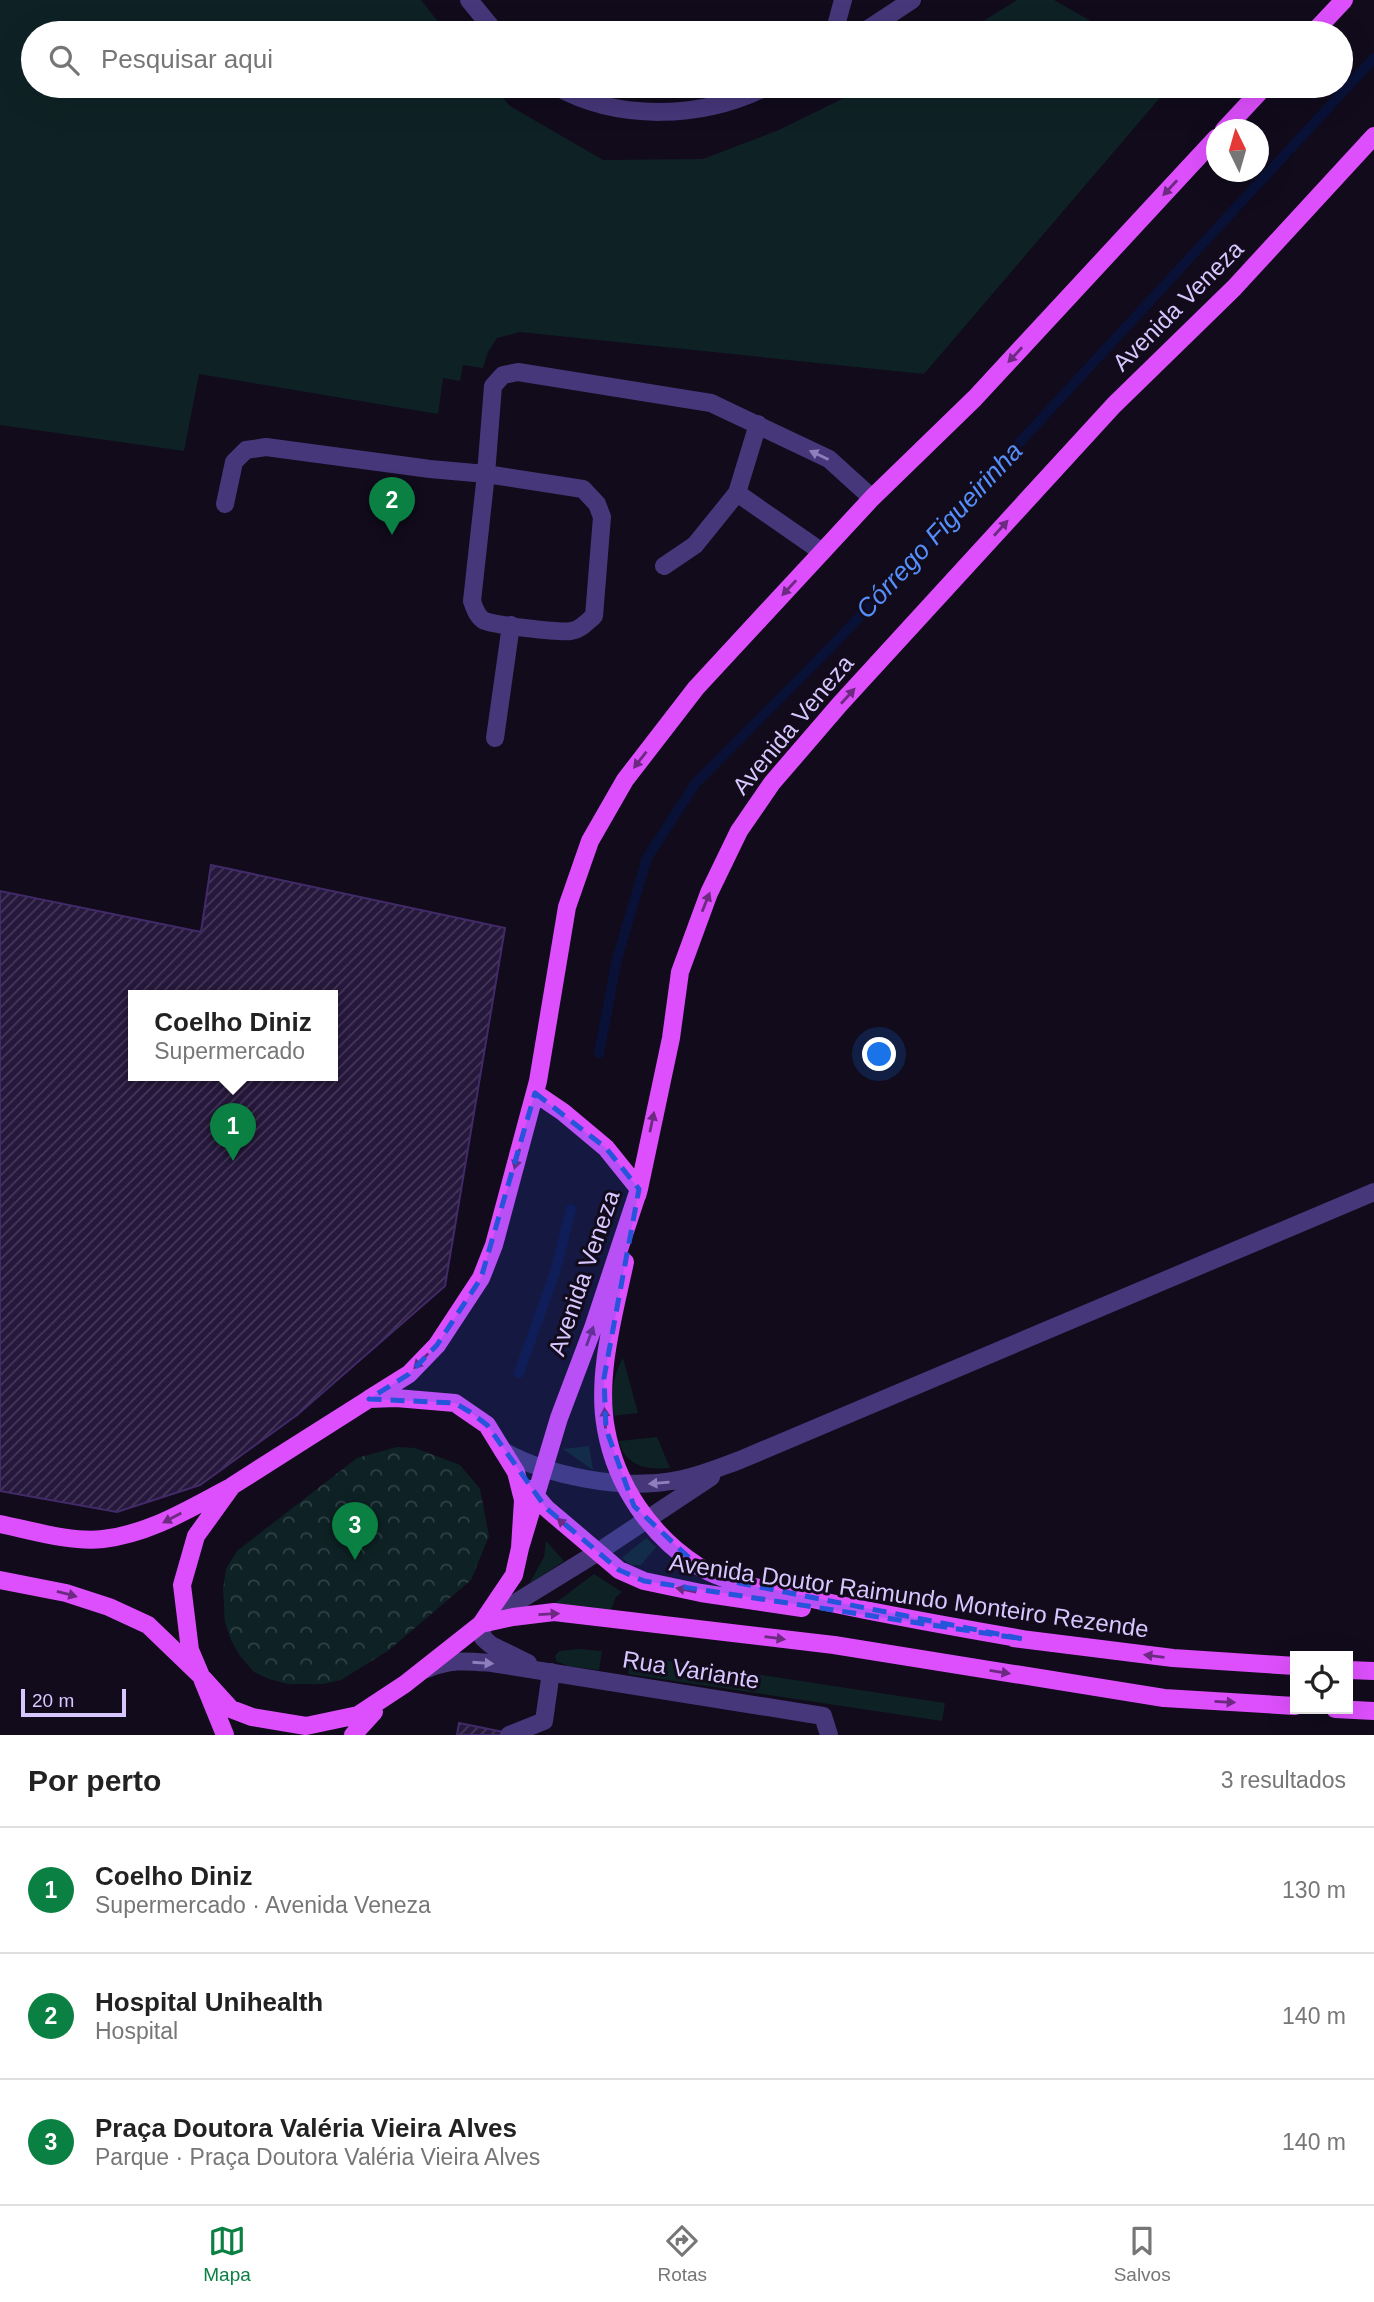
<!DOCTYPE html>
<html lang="pt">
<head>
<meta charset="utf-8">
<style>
	body { margin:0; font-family:Helvetica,sans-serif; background:#f2f2f2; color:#222 }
	.controls { position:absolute; right:21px; bottom:21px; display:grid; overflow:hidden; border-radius:0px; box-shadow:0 7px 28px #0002 }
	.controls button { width:63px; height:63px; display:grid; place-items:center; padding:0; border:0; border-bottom:2px solid #e0e0e0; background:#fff; color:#222; font:35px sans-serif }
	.compass { position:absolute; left:1206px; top:119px; width:63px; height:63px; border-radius:50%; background:#fff; box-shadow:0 7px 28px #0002; rotate:355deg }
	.scale { position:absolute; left:21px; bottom:18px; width:105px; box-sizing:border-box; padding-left:7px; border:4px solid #d8c7fe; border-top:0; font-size:19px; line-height:24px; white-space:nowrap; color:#d8c7fe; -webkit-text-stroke:5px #110b1c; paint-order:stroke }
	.you { position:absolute; left:880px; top:1055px; width:24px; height:24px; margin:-18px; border:5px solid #fff; border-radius:50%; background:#1a73e8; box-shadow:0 0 0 10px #1a73e833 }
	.badge { display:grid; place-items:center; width:46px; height:46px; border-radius:50%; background:#0b8043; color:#fff; font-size:23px; font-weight:700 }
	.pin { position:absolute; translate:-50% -58px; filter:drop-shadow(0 2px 4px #0008) }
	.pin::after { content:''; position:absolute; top:37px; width:24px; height:21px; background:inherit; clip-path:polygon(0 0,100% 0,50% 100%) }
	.popup { position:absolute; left:128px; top:990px; width:210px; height:91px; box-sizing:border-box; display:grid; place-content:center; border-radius:0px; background:#fff; filter:drop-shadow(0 2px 5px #0005); font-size:23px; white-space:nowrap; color:#767676 }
	.popup b { font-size:26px; color:#222 }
	.popup::after { content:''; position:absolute; left:50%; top:100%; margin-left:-14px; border:14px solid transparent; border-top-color:#fff }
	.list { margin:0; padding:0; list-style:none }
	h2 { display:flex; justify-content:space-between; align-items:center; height:91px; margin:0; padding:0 28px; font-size:30px }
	h2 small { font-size:23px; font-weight:400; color:#767676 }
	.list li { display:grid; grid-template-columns:46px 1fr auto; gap:21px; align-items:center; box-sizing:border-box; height:126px; padding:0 28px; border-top:2px solid #e0e0e0 }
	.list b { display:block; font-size:26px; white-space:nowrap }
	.list p { margin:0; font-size:23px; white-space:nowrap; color:#767676 }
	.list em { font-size:23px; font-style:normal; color:#767676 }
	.icon { flex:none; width:38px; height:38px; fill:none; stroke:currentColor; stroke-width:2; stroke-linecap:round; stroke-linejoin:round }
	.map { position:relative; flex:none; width:1374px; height:1735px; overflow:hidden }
	.search { position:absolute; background:#fff; box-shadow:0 7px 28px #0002; left:21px; right:21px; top:21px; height:77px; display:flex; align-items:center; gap:18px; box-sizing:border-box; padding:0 24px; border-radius:38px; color:#767676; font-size:26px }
	.sheet { height:469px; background:#fff }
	nav { display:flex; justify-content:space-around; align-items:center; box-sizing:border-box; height:98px; border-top:2px solid #e0e0e0; background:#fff; font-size:19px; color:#767676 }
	nav a { display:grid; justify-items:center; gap:4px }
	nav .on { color:#0b8043 }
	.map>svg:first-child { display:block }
	.green { fill:#0e2225 }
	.park { fill:url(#park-crowns) }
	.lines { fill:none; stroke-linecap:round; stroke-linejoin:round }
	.stream { stroke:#091137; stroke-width:10 }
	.building { fill:url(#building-hatch); stroke:#422a68; stroke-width:2; fill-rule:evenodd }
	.minor { stroke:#46377a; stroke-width:18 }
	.major { stroke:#dd4ffc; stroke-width:18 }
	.oneway { fill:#6d2a81 }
	.oneway2 { fill:#8f7fbc }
	.marked { fill:#2654da; fill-opacity:0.2; stroke:#2654da; stroke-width:5; stroke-dasharray:14 9; stroke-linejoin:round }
	.labels { text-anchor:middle; stroke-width:6; stroke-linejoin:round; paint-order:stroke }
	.street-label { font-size:24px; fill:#d8c7fe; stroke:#110b1c }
	.water-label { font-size:26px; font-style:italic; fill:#568ffc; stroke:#110b1c }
</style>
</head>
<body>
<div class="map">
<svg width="1374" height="1735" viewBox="0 0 1374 1735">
	<defs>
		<pattern id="park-crowns" width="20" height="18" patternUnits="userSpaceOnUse" patternTransform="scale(1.75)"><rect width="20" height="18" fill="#0e2225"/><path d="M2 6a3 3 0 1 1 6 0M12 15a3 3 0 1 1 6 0" fill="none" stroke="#304146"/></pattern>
		<pattern id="building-hatch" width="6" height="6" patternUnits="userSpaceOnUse" patternTransform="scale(1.75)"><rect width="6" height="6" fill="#26183c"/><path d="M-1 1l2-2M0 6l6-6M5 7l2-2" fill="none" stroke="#453859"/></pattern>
	</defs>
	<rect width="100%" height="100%" fill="#110b1c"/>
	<path class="green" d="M0,0H421L447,33H33V86H493L510,106L603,160L703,159L779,130L868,86H1170L924,374L520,332L497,338L488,352L483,368L463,365L460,381L443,378L438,414L199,374L184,451L0,425Z
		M1017,0H1054L1112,33H964Z
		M623,1358L638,1413L611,1416C612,1395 612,1376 623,1358Z
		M657,1437L670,1468C646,1470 625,1466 619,1441Z
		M589,1446L593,1470L563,1449Z
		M646,1538L656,1547L641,1565H631L622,1558Z
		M546,1541L564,1561L529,1584L544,1557Z
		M594,1574L622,1592L616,1597L610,1612L554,1604Z
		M579,1649L602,1651L599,1670L568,1666L556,1661L555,1656L559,1651Z
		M631,1655L945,1703L942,1721L628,1674Z"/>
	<path class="park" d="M397,1447L415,1448L460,1465L480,1489L489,1536L471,1580L389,1650L341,1680L323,1684H288L269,1679L254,1672L240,1656L231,1640L225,1622L223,1589L226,1569L237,1551L357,1458Z"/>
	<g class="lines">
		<path class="stream" d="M599,1053L617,959L647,858L695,784L834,644L1374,58
			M519,1373L556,1269L571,1209"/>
	</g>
	<path class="building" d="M211,865L505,928L445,1286L297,1415L200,1485L117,1512L0,1491V891L201,932ZM133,995H333V1075H133Z
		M459,1723L518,1735H457Z"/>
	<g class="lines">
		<path class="minor" d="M469,0L496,33
			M834,33L843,0
			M862,33L912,0
			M555,86C619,122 703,119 768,86
			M486,474L583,489L597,504L602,517L594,616C586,623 581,629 571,631C562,633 491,625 483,620C477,616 474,607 472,601Z
			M737,493L822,552
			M225,504L234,462L246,450L266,447L430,469L486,474L493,386L503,375L518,372L711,403L829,459L872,498
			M664,566L695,545L737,493L758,424
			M495,738L511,625
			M503,1451C548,1476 621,1490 672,1481C695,1478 718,1468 740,1460L1374,1192
			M528,1663L491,1645L483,1638L481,1624L598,1552L711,1477
			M427,1669C451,1659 466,1661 492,1663L823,1716L829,1735
			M509,1735L544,1721L551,1672"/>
		<path class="major" d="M1313,33L1344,0
			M1224,130L1265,86
			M535,1093L563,1112L606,1148L639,1189L637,1196
			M625,1262C614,1314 596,1376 606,1429C616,1485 650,1535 698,1566C727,1584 766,1589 799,1596C873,1613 948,1626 1023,1639
			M396,1398L455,1403L487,1425L516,1472L523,1500L520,1548L514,1575L481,1624L405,1684L358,1715L306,1726L252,1717L231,1709L201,1676L190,1650L182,1585L196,1536L232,1486L369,1399Z
			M369,1399L409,1374L437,1345L481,1278L494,1245L538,1081L567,907L590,841L625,780L696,688L822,552L872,498L975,398L1216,138
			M530,1489L546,1508L619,1570L644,1581L701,1593L802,1608
			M0,1524C30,1530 72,1543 103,1539C149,1534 189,1509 229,1488
			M520,1548L559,1418L593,1328L639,1189L671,1038L680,972L709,893L739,831L772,783L840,704L1114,405L1234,288L1374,136
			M0,1580L66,1593L109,1607L148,1625L201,1676L225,1735
			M481,1624L513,1617L554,1612L834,1645L1164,1698L1295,1706
			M1013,1638L1173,1658L1295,1666
			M1348,1670L1374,1671
			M1335,1709L1374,1711
			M353,1735L374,1712"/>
	</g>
	<defs><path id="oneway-solid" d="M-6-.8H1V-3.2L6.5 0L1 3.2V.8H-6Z" transform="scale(1.75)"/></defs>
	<g class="oneway">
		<use href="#oneway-solid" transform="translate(1170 188) rotate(133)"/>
		<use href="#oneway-solid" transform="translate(1015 355) rotate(133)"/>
		<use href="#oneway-solid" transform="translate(1001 528) rotate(-48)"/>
		<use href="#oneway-solid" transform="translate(789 588) rotate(133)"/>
		<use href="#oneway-solid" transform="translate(848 696) rotate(-48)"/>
		<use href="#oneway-solid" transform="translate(640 760) rotate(128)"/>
		<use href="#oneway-solid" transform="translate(706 902) rotate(-68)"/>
		<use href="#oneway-solid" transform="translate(652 1122) rotate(-78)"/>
		<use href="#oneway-solid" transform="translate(517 1159) rotate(105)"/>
		<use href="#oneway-solid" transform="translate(590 1336) rotate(-70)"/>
		<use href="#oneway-solid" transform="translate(421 1361) rotate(134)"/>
		<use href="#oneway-solid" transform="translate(605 1418) rotate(-93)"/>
		<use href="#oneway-solid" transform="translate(172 1518) rotate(152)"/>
		<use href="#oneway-solid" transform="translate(565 1525) rotate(-139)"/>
		<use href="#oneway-solid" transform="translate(686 1590) rotate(-168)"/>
		<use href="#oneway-solid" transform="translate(67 1594) rotate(15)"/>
		<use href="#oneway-solid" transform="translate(549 1614) rotate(-3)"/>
		<use href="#oneway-solid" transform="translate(775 1638) rotate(7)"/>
		<use href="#oneway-solid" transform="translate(1154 1656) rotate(-173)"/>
		<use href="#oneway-solid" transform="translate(1000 1672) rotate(9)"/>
		<use href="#oneway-solid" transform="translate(1225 1702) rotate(3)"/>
	</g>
	<g class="oneway2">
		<use href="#oneway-solid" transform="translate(819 455) rotate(-155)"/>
		<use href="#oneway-solid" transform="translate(659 1483) rotate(175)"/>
		<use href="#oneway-solid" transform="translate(483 1663) rotate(4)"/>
	</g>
	<path class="marked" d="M535,1093L606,1148L639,1189L604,1378L606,1429L634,1506L698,1566L739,1583L1023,1639L644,1581L619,1570L546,1508L487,1425L470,1412L455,1403L369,1399L409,1374L437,1345L481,1278Z"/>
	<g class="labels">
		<g class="street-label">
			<text transform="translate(1178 306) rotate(-45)" y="8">Avenida Veneza</text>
			<text transform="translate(793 725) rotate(-50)" y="8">Avenida Veneza</text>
			<text transform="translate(584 1273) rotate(-71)" y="8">Avenida Veneza</text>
			<text transform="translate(909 1596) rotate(8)" y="8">Avenida Doutor Raimundo Monteiro Rezende</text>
			<text transform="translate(691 1670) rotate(9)" y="8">Rua Variante</text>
		</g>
		<g class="water-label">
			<text transform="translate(939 530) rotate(-47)" y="9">Córrego Figueirinha</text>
		</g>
	</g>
</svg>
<div class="controls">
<button><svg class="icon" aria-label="locate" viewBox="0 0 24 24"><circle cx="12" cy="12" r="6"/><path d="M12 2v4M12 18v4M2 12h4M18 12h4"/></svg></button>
</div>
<svg class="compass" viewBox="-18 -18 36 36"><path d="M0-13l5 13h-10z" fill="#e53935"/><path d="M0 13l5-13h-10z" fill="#767676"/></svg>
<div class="scale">20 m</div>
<div class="you"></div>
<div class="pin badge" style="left:233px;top:1161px">1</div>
<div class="popup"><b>Coelho Diniz</b>Supermercado</div>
<div class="pin badge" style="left:392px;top:535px">2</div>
<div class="pin badge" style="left:355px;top:1560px">3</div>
<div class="search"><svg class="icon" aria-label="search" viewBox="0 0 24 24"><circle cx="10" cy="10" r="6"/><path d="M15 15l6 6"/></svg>Pesquisar aqui</div>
</div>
<section class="sheet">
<h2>Por perto<small>3 resultados</small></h2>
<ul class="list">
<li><span class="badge">1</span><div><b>Coelho Diniz</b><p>Supermercado · Avenida Veneza</p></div><em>130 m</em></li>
<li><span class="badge">2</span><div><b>Hospital Unihealth</b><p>Hospital</p></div><em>140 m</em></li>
<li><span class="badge">3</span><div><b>Praça Doutora Valéria Vieira Alves</b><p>Parque · Praça Doutora Valéria Vieira Alves</p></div><em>140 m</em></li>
</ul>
</section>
<nav>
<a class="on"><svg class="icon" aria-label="map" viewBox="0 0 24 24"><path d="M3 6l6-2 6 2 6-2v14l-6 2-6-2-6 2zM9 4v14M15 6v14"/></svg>Mapa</a>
<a><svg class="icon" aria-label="directions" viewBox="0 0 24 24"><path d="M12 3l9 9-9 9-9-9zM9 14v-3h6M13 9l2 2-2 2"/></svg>Rotas</a>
<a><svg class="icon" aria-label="saved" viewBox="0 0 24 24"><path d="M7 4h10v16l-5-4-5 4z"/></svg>Salvos</a>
</nav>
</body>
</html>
